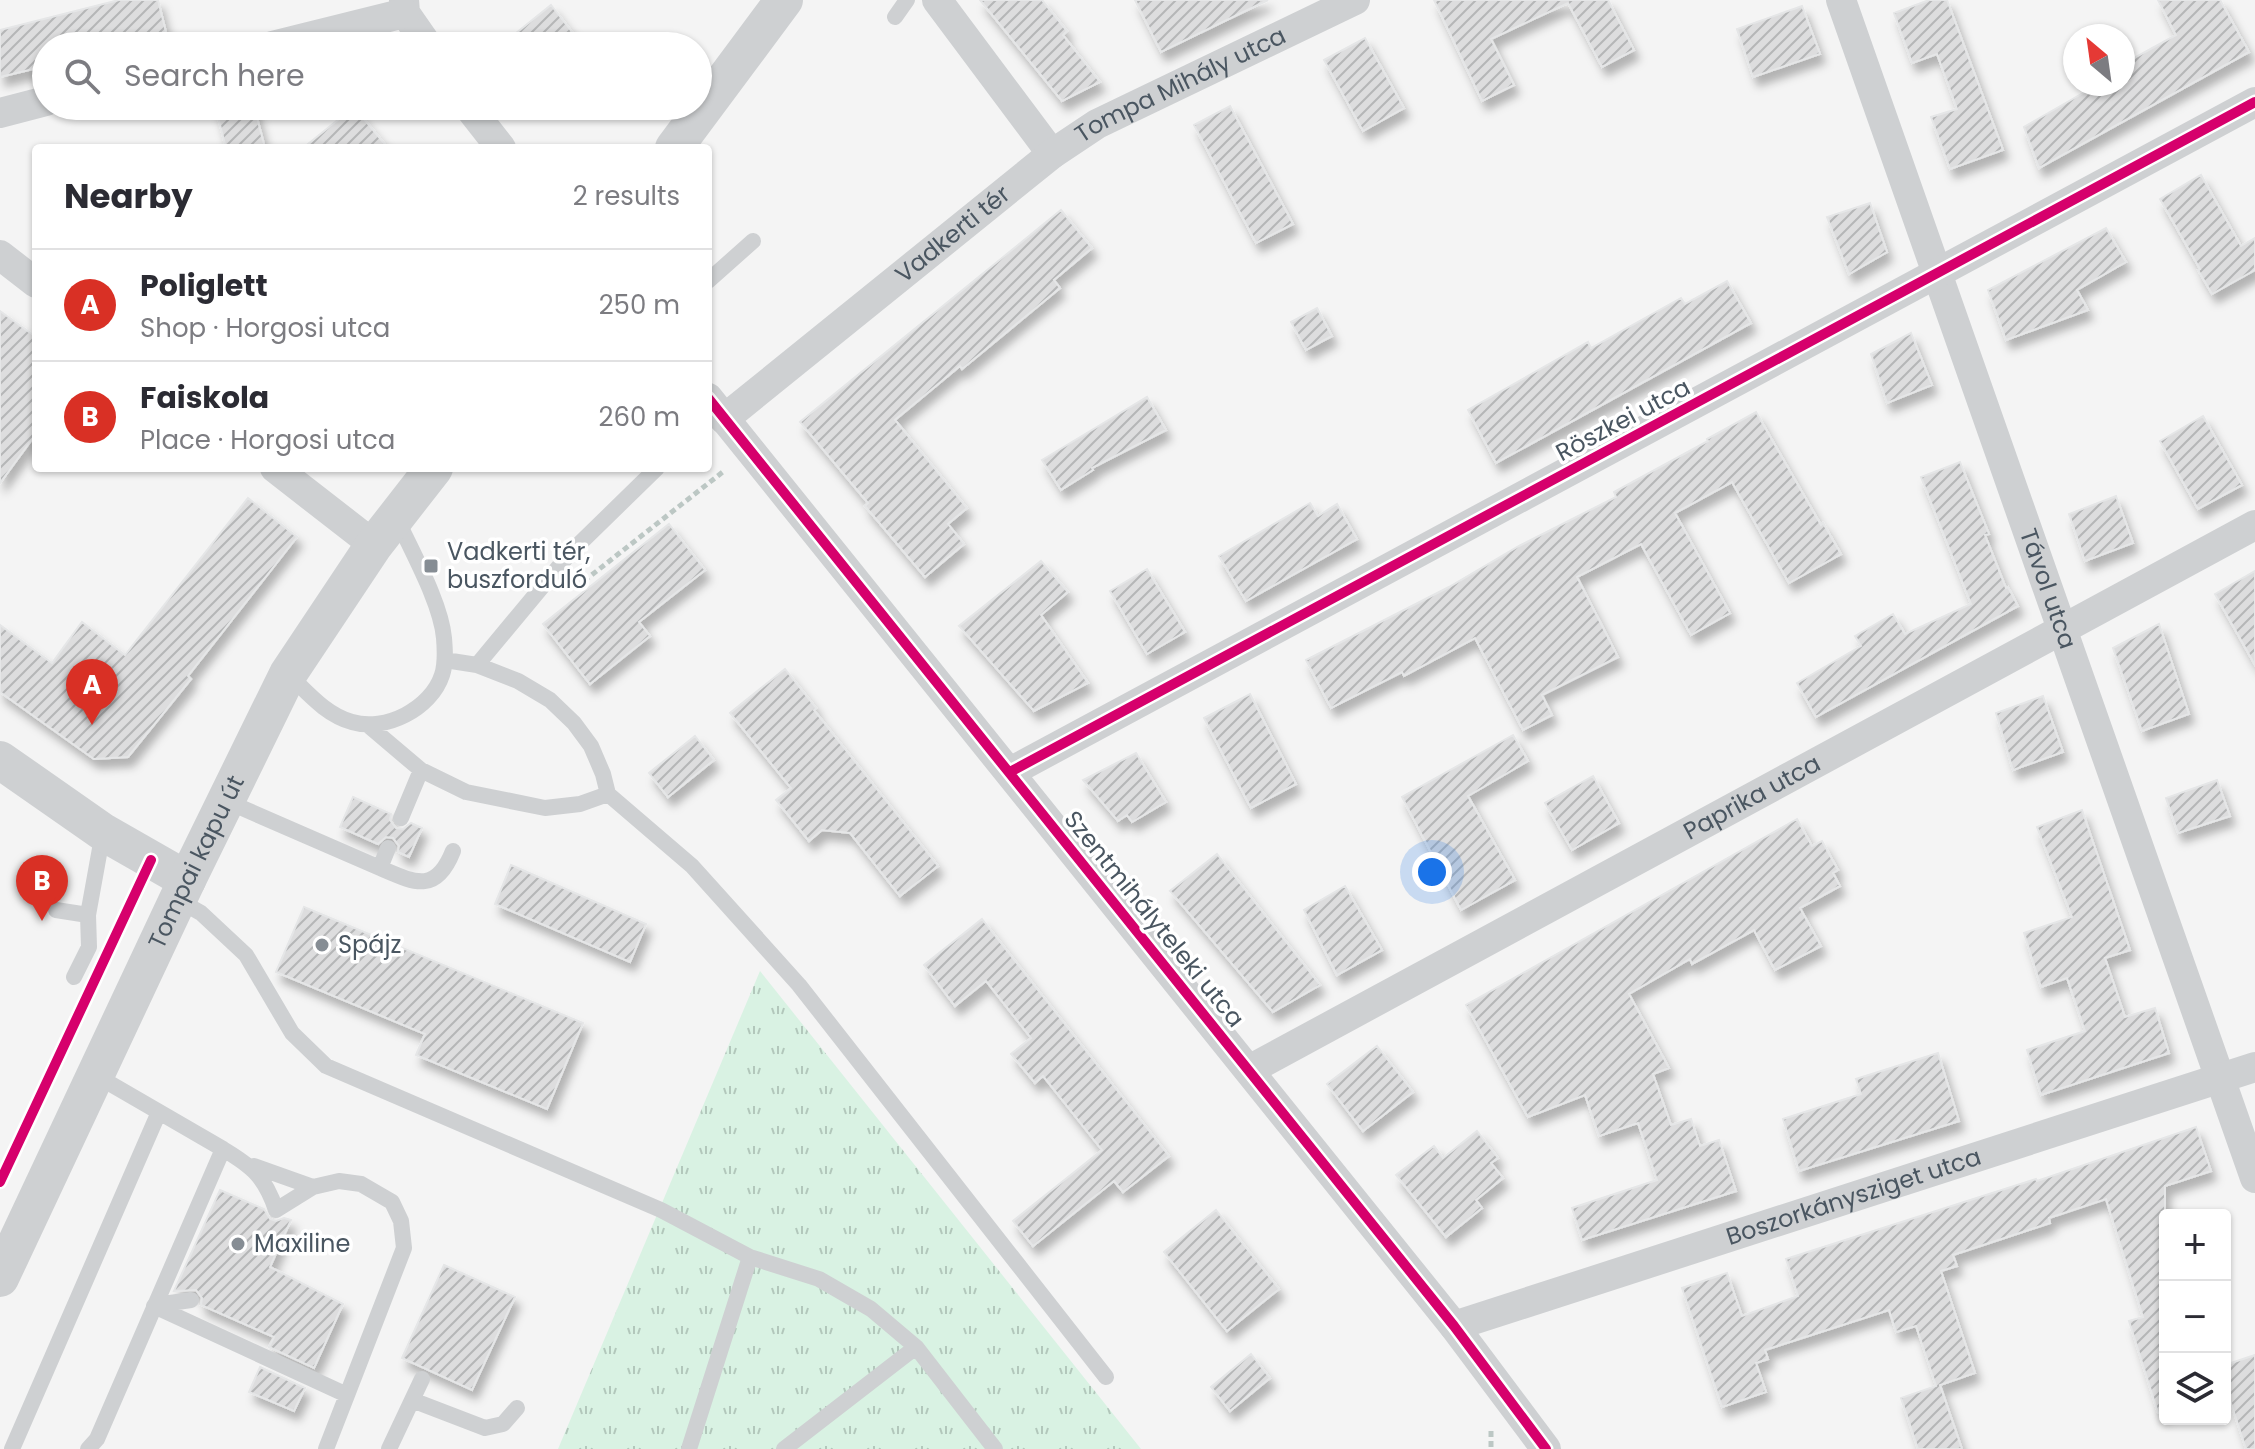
<!DOCTYPE html>
<html lang="en">
<head>
<meta charset="utf-8">
<style>
	body { margin:0; font-family:Poppins,sans-serif; background:#f7f7f7; color:#2b2b33 }
	.controls { position:absolute; right:24px; bottom:24px; display:grid; overflow:hidden; border-radius:8px; box-shadow:0 2px 6px #0004 }
	.controls button { width:72px; height:72px; display:grid; place-items:center; padding:0; border:0; border-bottom:2px solid #e1e1e2; background:#fff; color:#2b2b33; font:40px sans-serif }
	.compass { position:absolute; left:2063px; top:24px; width:72px; height:72px; border-radius:50%; background:#fff; box-shadow:0 2px 6px #0004; rotate:331deg }
	.you { position:absolute; left:1432px; top:872px; width:28px; height:28px; margin:-20px; border:6px solid #fff; border-radius:50%; background:#1a73e8; box-shadow:0 0 0 12px #1a73e833 }
	.badge { display:grid; place-items:center; width:52px; height:52px; border-radius:50%; background:#d93025; color:#fff; font-size:26px; font-weight:700 }
	.pin { position:absolute; translate:-50% -66px; filter:drop-shadow(0 2px 4px #0008) }
	.pin::after { content:''; position:absolute; top:42px; width:28px; height:24px; background:inherit; clip-path:polygon(0 0,100% 0,50% 100%) }
	.list { margin:0; padding:0; list-style:none }
	h2 { display:flex; justify-content:space-between; align-items:center; height:104px; margin:0; padding:0 32px; font-size:34px }
	h2 small { font-size:26px; font-weight:400; color:#7c7c81 }
	.list li { display:grid; grid-template-columns:52px 1fr auto; gap:24px; align-items:center; box-sizing:border-box; height:112px; padding:0 32px; border-top:2px solid #e1e1e2 }
	.list b { display:block; font-size:30px; white-space:nowrap }
	.list p { margin:0; font-size:26px; white-space:nowrap; color:#7c7c81 }
	.list em { font-size:26px; font-style:normal; color:#7c7c81 }
	.icon { flex:none; width:44px; height:44px; fill:none; stroke:currentColor; stroke-width:2; stroke-linecap:round; stroke-linejoin:round }
	.map { position:relative; flex:none; width:2255px; height:1449px; overflow:hidden }
	.search { position:absolute; background:#fff; box-shadow:0 2px 6px #0004; left:32px; top:32px; width:680px; height:88px; display:flex; align-items:center; gap:20px; box-sizing:border-box; padding:0 28px; border-radius:44px; color:#7c7c81; font-size:30px }
	.panel { position:absolute; background:#fff; box-shadow:0 2px 6px #0004; left:32px; top:144px; width:680px; height:328px; border-radius:8px }
	.map>svg:first-child { display:block }
	.grass { fill:url(#grass-tufts) }
	.building { fill:url(#building-hatch); stroke:#e5e6e7; stroke-width:2; filter:url(#shadow) }
	.lines { fill:none; stroke-linecap:round; stroke-linejoin:round }
	.path { stroke:#bcc7c4; stroke-width:5; stroke-dasharray:6 4; stroke-linecap:butt }
	.service { stroke:#ced0d2; stroke-width:16 }
	.minor { stroke:#ced0d2; stroke-width:30 }
	.tertiary { stroke:#ced0d2; stroke-width:38 }
	.cycleway-casing { stroke:#fff; stroke-width:15 }
	.cycleway { stroke:#d6006c; stroke-width:10 }
	.poi-dot { fill:#868d94; stroke:#fff; stroke-width:3 }
	.labels { text-anchor:middle; stroke-width:7; stroke-linejoin:round; paint-order:stroke }
	.street-label { font-size:24px; fill:#4a5661; stroke:#fff }
	.poi-label { font-size:24px; fill:#4a5661; stroke:#fff; text-anchor:start }
</style>
</head>
<body>
<div class="map">
<svg width="2255" height="1449" viewBox="0 0 2255 1449">
	<defs>
		<pattern id="grass-tufts" width="24" height="20" patternUnits="userSpaceOnUse" patternTransform="scale(2)"><rect width="24" height="20" fill="#d9f2e3"/><path d="M3 7l-1-3M5 7V3M7 7l1-3M15 17l-1-3M17 17v-4M19 17l1-3" fill="none" stroke="#b2c7bb"/></pattern>
		<pattern id="building-hatch" width="6" height="6" patternUnits="userSpaceOnUse" patternTransform="scale(2)"><rect width="6" height="6" fill="#ddddde"/><path d="M-1 1l2-2M0 6l6-6M5 7l2-2" fill="none" stroke="#b5b6b7"/></pattern>
		<filter id="shadow"><feDropShadow dx="5" dy="9" stdDeviation="4" flood-color="#0004"/></filter>
	</defs>
	<rect width="100%" height="100%" fill="#f4f4f4"/>
	<path class="grass" d="M760,971L1141,1449H558Z"/>
	<path class="building" d="M119,0H158L166,32L112,46H46V66L0,77V30Z
		M980,0H1042L1067,31L1063,35L1100,82L1062,101Z
		M1135,0H1268L1161,52Z
		M1434,0H1608L1634,50L1602,67L1568,3L1491,39L1514,85L1482,101Z
		M1929,0H1947L2003,150L1950,169L1931,117L1957,109L1937,54L1912,63L1894,13Z
		M2158,0H2220L2249,52L2039,168L2024,127L2090,89L2087,84H2123V64L2176,35Z
		M551,5L583,46H500Z
		M1802,6L1820,54L1753,77L1737,29Z
		M1365,38L1404,108L1363,131L1324,60Z
		M215,106H254L265,148H226Z
		M1230,106L1293,224L1256,243L1194,125Z
		M354,107L388,148H303Z
		M2201,175L2241,246L2255,238V270L2212,294L2198,270L2200,269L2160,199Z
		M1870,203L1887,252L1849,274L1827,217Z
		M1061,210L1092,248L1054,280L1060,288L962,369L960,366L895,420L967,508L948,524L964,544L925,577L865,506L868,503L800,422Z
		M2106,228L2126,262L2077,290L2088,310L2006,340L1988,290Z
		M1727,281L1751,323L1496,463L1468,410L1588,342L1591,348L1681,298L1685,304Z
		M1317,308L1332,336L1306,350L1291,322Z
		M0,311L36,337V434L0,483Z
		M1911,333L1932,385L1887,403L1871,354Z
		M1147,397L1166,430L1092,468L1093,470L1061,490L1042,460Z
		M1756,412L1821,525L1823,523L1841,554L1789,583L1732,482L1675,513L1730,613L1691,635L1641,544L1577,577L1618,657L1542,695L1552,715L1523,730L1475,638L1404,676L1402,672L1331,708L1306,660L1449,587L1519,546L1616,497L1614,492L1708,441L1707,439Z
		M2203,416L2242,485L2198,509L2160,441Z
		M1960,462L1989,534L1985,535L2006,588L2008,587L2018,606L1816,717L1797,683L1861,646L1855,636L1893,614L1905,634L1971,604L1921,477Z
		M2116,496L2133,543L2085,561L2069,514Z
		M248,498L297,537L188,676L191,679L128,757L94,759L0,692V625L52,663L82,622L125,655Z
		M1310,503L1318,516L1337,504L1357,539L1246,601L1219,556Z
		M669,524L705,570L639,622L650,636L590,684L543,624Z
		M1041,561L1068,592L1041,615L1088,683L1034,711L959,626Z
		M1147,569L1185,632L1147,654L1110,591Z
		M2255,571V665L2215,594Z
		M2159,624L2189,714L2142,731L2113,648Z
		M785,669L816,708L814,710L938,866L900,896L850,833L822,830L809,841L776,800L791,788L730,713Z
		M1250,694L1296,784L1251,808L1204,718Z
		M2043,696L2063,752L2013,770L1996,713Z
		M1513,735L1528,761L1468,796L1515,880L1461,910L1402,797Z
		M695,736L714,760L668,797L649,773Z
		M1136,753L1166,802L1132,822L1127,815L1118,821L1083,780Z
		M1593,776L1619,823L1572,850L1545,803Z
		M2217,780L2230,816L2178,833L2166,798Z
		M353,797L391,814L390,820L396,828L403,829L411,823L422,828L409,857L398,852L399,846L393,838L386,837L378,844L340,827Z
		M2082,810L2130,950L2105,958L2125,1017L2155,1008L2169,1053L2041,1095L2027,1050L2085,1031L2067,978L2041,987L2024,933L2072,917L2037,827Z
		M1797,819L1812,846L1822,841L1838,870L1833,873L1840,886L1800,908L1821,946L1775,970L1754,930L1692,964L1690,959L1629,994L1669,1068L1653,1074L1671,1125L1691,1119L1700,1146L1719,1140L1736,1191L1582,1240L1572,1208L1657,1180L1638,1123L1599,1136L1585,1095L1528,1117L1466,1005Z
		M1217,854L1320,985L1273,1012L1170,891Z
		M511,865L646,924L630,962L495,904Z
		M1345,886L1382,950L1337,975L1304,910Z
		M304,907L583,1023L547,1109L416,1055L425,1034L276,972Z
		M982,919L1169,1156L1123,1192L1114,1181L1033,1246L1013,1221L1102,1150L1043,1076L1035,1083L1011,1054L1031,1038L986,981L955,1006L924,965Z
		M1377,1046L1413,1092L1363,1131L1327,1084Z
		M1938,1053L1959,1121L1799,1171L1783,1119L1861,1094L1856,1079Z
		M2196,1127L2211,1171L2165,1186V1412L2158,1413L2129,1321L2143,1317L2106,1199L2049,1218L2050,1223L1953,1255L1957,1266L1941,1271L1975,1373L1940,1385L1962,1449H1918L1901,1398L1936,1386L1916,1326L1896,1332L1889,1310L1765,1350L1768,1359L1756,1363L1766,1392L1722,1407L1682,1288L1727,1273L1742,1316L1798,1296L1786,1259L2036,1179L2037,1181Z
		M1477,1131L1498,1158L1491,1163L1503,1178L1476,1200L1482,1208L1446,1237L1396,1175L1434,1146L1443,1158Z
		M220,1190L264,1209L270,1219L276,1221L284,1218L291,1220L270,1267L343,1304L314,1368L269,1347L274,1337L201,1305L202,1298L196,1290L174,1291Z
		M1216,1210L1279,1289L1227,1331L1164,1252Z
		M444,1265L515,1297L472,1390L402,1358Z
		M1251,1354L1270,1378L1230,1411L1211,1387Z
		M2255,1355V1449H2246L2225,1385V1365Z
		M260,1367L305,1388L294,1411L249,1392Z"/>
	<g class="lines">
		<path class="path" d="M584,581L724,471
			M1491,1431V1449"/>
		<path class="service" d="M895,17L907,0
			M708,281L753,241
			M445,660L477,665L518,681L550,700L574,723L591,746L603,774L608,794L692,866L799,985L1106,1377
			M477,665L571,552L657,468
			M289,675C308,693 326,715 352,722C385,732 431,709 442,675C446,663 445,650 444,638C441,603 412,552 397,519
			M369,726L421,770L466,792L545,808L580,804L608,794
			M226,801L380,868L388,848
			M401,818L421,770
			M380,868C415,883 436,894 453,851
			M178,900L201,913L246,955L292,1033L326,1066L661,1210L750,1257L819,1279L871,1309L916,1347L995,1449
			M56,910L88,915
			M74,977L89,947L88,915L103,832
			M254,1166L313,1187
			M156,1305L191,1300
			M154,1306L347,1395L404,1248L401,1221L392,1202L361,1184L339,1181L313,1187L276,1210C265,1177 253,1167 223,1149
			M412,1400L485,1428L503,1424L517,1408
			M12,1449L159,1112
			M88,1449L97,1439L223,1149L97,1076
			M326,1449L347,1395
			M389,1449L422,1379
			M689,1449L750,1257
			M784,1449L916,1347"/>
		<g class="minor">
			<path d="M404,0L405,13L428,46"/>
			<path d="M937,0L1052,154"/>
			<path id="s1" d="M1841,0L2255,1178"/>
			<path d="M272,46L405,13"/>
			<path d="M468,106L501,148"/>
			<path d="M0,113L46,101"/>
			<path d="M0,255L36,283"/>
			<path d="M708,398L1454,1326L1546,1449"/>
			<path id="s2" d="M724,419L1052,154L1097,124L1355,0"/>
			<path d="M275,468L374,545"/>
			<path d="M1010,772L2255,102"/>
			<path id="s3" d="M1249,1070L2255,525"/>
			<path id="s4" d="M1454,1326L2255,1067"/>
		</g>
		<g class="tertiary">
			<path d="M674,148L784,0"/>
			<path d="M0,760L103,832L187,880"/>
			<path id="s5" d="M0,1278L187,880L288,674L374,545L434,468"/>
		</g>
		<defs>
			<path id="cycleway" d="M708,398L1454,1326L1546,1449
				M1010,772L2255,102
				M0,1182L151,860"/>
		</defs>
		<use href="#cycleway" class="cycleway-casing"/>
		<use href="#cycleway" class="cycleway"/>
	</g>
	<g class="poi-dot">
		<rect x="423" y="558" width="16" height="16" rx="4"/>
		<circle cx="322" cy="945" r="8"/>
		<circle cx="238" cy="1244" r="8"/>
	</g>
	<g class="labels">
		<g class="street-label">
			<text dy="8" stroke="none"><textPath href="#s2" startOffset="568">Tompa Mihály utca</textPath></text>
			<text dy="8" stroke="none"><textPath href="#s2" startOffset="294">Vadkerti tér</textPath></text>
			<text transform="translate(1623 420) rotate(-28)" y="8">Röszkei utca</text>
			<text dy="8" stroke="none"><textPath href="#s1" startOffset="624">Távol utca</textPath></text>
			<text dy="8" stroke="none"><textPath href="#s3" startOffset="572">Paprika utca</textPath></text>
			<text dy="8" stroke="none"><textPath href="#s5" startOffset="460">Tompai kapu út</textPath></text>
			<text transform="translate(1154 919) rotate(51)" y="8">Szentmihályteleki utca</text>
			<text dy="8" stroke="none"><textPath href="#s4" startOffset="420">Boszorkánysziget utca</textPath></text>
		</g>
		<g class="poi-label">
			<text x="447" y="560">Vadkerti tér,<tspan x="447" dy="28">buszforduló</tspan></text>
			<text x="338" y="953">Spájz</text>
			<text x="254" y="1252">Maxiline</text>
		</g>
	</g>
</svg>
<div class="controls">
<button>+</button>
<button>−</button>
<button><svg class="icon" aria-label="layers" viewBox="0 0 24 24"><path d="M12 4l9 5-9 5-9-5zM3 14l9 5 9-5"/></svg></button>
</div>
<svg class="compass" viewBox="-18 -18 36 36"><path d="M0-13l5 13h-10z" fill="#e53935"/><path d="M0 13l5-13h-10z" fill="#7c7c81"/></svg>
<div class="you"></div>
<div class="pin badge" style="left:92px;top:725px">A</div>
<div class="pin badge" style="left:42px;top:921px">B</div>
<div class="search"><svg class="icon" aria-label="search" viewBox="0 0 24 24"><circle cx="10" cy="10" r="6"/><path d="M15 15l6 6"/></svg>Search here</div>
<section class="panel">
<h2>Nearby<small>2 results</small></h2>
<ul class="list">
<li><span class="badge">A</span><div><b>Poliglett</b><p>Shop · Horgosi utca</p></div><em>250 m</em></li>
<li><span class="badge">B</span><div><b>Faiskola</b><p>Place · Horgosi utca</p></div><em>260 m</em></li>
</ul>
</section>
</div>
</body>
</html>
